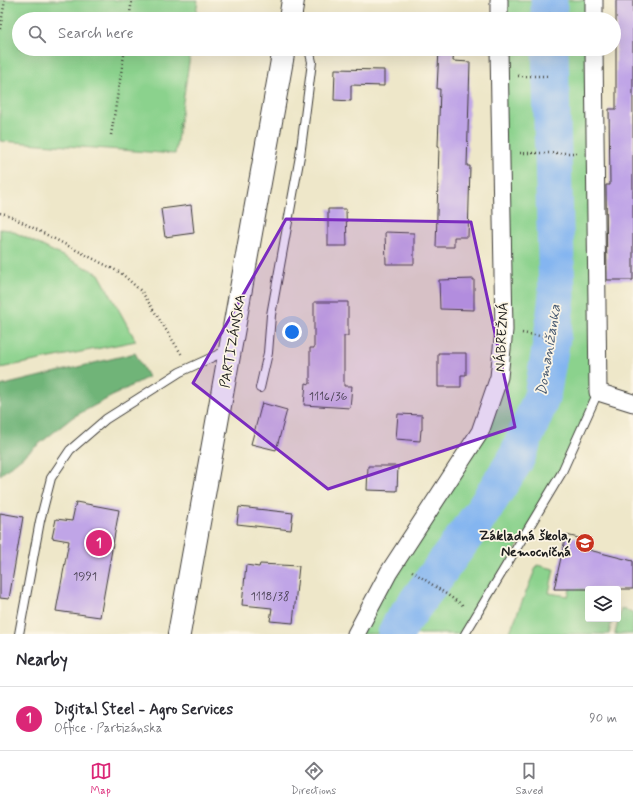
<!DOCTYPE html>
<html lang="en">
<head>
<meta charset="utf-8">
<style>
	body { margin:0; font-family:Mynerve,sans-serif; background:#f2f2f3; color:#2b2b33 }
	.controls { position:absolute; right:12px; bottom:12px; display:grid; overflow:hidden; border-radius:4px; box-shadow:0 4px 16px #0002 }
	.controls button { width:36px; height:36px; display:grid; place-items:center; padding:0; border:0; border-bottom:1px solid #e1e1e2; background:#fff; color:#2b2b33; font:20px sans-serif }
	.you { position:absolute; left:292px; top:332px; width:14px; height:14px; margin:-10px; border:3px solid #fff; border-radius:50%; background:#1a73e8; box-shadow:0 0 0 6px #1a73e833 }
	.badge { display:grid; place-items:center; width:26px; height:26px; border-radius:50%; background:#db2777; color:#fff; font-size:13px; font-weight:700 }
	.pin { position:absolute; translate:-50% -50%; border:2px solid #fff; box-shadow:0 1px 4px #0006 }
	.list { margin:0; padding:0; list-style:none }
	h2 { display:flex; justify-content:space-between; align-items:center; height:52px; margin:0; padding:0 16px; font-size:17px }
	h2 small { font-size:13px; font-weight:400; color:#7c7c81 }
	.list li { display:grid; grid-template-columns:26px 1fr auto; gap:12px; align-items:center; box-sizing:border-box; height:64px; padding:0 16px; border-top:1px solid #e1e1e2 }
	.list b { display:block; font-size:15px; white-space:nowrap }
	.list p { margin:0; font-size:13px; white-space:nowrap; color:#7c7c81 }
	.list em { font-size:13px; font-style:normal; color:#7c7c81 }
	.icon { flex:none; width:22px; height:22px; fill:none; stroke:currentColor; stroke-width:2; stroke-linecap:round; stroke-linejoin:round }
	.map { position:relative; flex:none; width:633px; height:634px; overflow:hidden }
	.search { position:absolute; background:#fff; box-shadow:0 4px 16px #0002; left:12px; right:12px; top:12px; height:44px; display:flex; align-items:center; gap:10px; box-sizing:border-box; padding:0 14px; border-radius:22px; color:#7c7c81; font-size:15px }
	.sheet { height:116px; background:#fff }
	nav { display:flex; justify-content:space-around; align-items:center; box-sizing:border-box; height:56px; border-top:1px solid #e1e1e2; background:#fff; font-size:11px; color:#7c7c81 }
	nav a { display:grid; justify-items:center; gap:2px }
	nav .on { color:#db2777 }
	.map>svg:first-child { display:block }
	.green { fill:#8bd28d; stroke:#547754 }
	.forest { fill:#70b478; stroke:#46684a }
	.lines { fill:none; stroke-linecap:round; stroke-linejoin:round }
	.river { stroke:#84b5f0; stroke-width:37 }
	.building { fill:#c0a5e7 }
	.service-casing { stroke:#3c3a36; stroke-width:10 }
	.minor-casing { stroke:#3c3a36; stroke-width:19 }
	.secondary-casing { stroke:#3c3a36; stroke-width:24 }
	.path { stroke:#3c3a36; stroke-width:2.5; stroke-dasharray:1 3; stroke-linecap:butt }
	.service { stroke:#fff; stroke-width:8 }
	.minor { stroke:#fff; stroke-width:17 }
	.secondary { stroke:#fff; stroke-width:22 }
	.marked { fill:#7b2cbf; fill-opacity:0.2; stroke:#7b2cbf; stroke-width:3; stroke-linejoin:round }
	.labels { text-anchor:middle; stroke-width:3.5; stroke-linejoin:round; paint-order:stroke }
	.number-label { font-size:12px; fill:#453e4f }
	.street-label { font-size:14px; fill:#1c1c1c; stroke:#fcf5e5 }
	.poi-label { font-size:14px; font-weight:bold; fill:#1c1c1c; stroke:#fcf5e5; text-anchor:end }
	.water-label { font-size:15px; font-style:italic; fill:#465971; stroke:#fcf5e5 }
</style>
</head>
<body>
<div class="map">
<svg width="633" height="634" viewBox="0 0 633 634">
	<rect width="100%" height="100%" fill="#fcf5e5"/>
	<filter id="ink" filterUnits="userSpaceOnUse"><feTurbulence type="fractalNoise" baseFrequency=".025" numOctaves="2"/><feDisplacementMap in="SourceGraphic" scale="8" xChannelSelector="R" yChannelSelector="G"/><feConvolveMatrix kernelMatrix="1 2 1 2 8 2 1 2 1" color-interpolation-filters="sRGB"/></filter>
	<filter id="wash" filterUnits="userSpaceOnUse"><feTurbulence type="fractalNoise" baseFrequency=".012" numOctaves="4" result="noise"/><feDisplacementMap in="SourceGraphic" scale="16" xChannelSelector="R" yChannelSelector="G"/><feGaussianBlur stdDeviation="0.9" result="paint"/><feColorMatrix in="noise" values="0 0 0 0 0 0 0 0 0 0 0 0 0 0 0 0 0 1.4 0 .05"/><feComposite in="paint" operator="in"/></filter>
	<g filter="url(#wash)">
		<rect width="100%" height="100%" fill="#eee7c9"/>
		<path class="green" d="M0,0H198L195,19H19V49H191L175,154L0,141Z
			M499,0H594V19H499Z
			M499,49H594L598,392L561,474L465,634H356L480,432L499,377Z
			M0,229L10,230L99,274L136,341L0,368Z
			M537,565L554,569L549,593L568,596L571,586L588,591L586,611L588,612V619H612L609,634H509Z
			M621,609L633,612V634H615Z"/>
		<path class="forest" d="M135,353L148,377L73,417L0,475V386Z"/>
		<g class="lines">
			<path class="river" d="M549,0V19
				M396,634L400,625L478,518L516,459L542,396L552,338L557,296L550,49"/>
		</g>
		<g id="blocks">
			<path class="building" d="M616,0H633V280H607L606,185H610L609,109H616Z
				M440,15L456,16V19H440Z
				M439,49H454L453,61L470,62L467,166H470L468,237H454V247H436L439,146H438L440,89H437Z
				M335,69L384,70V86L351,85V101L334,100Z
				M191,205L194,233L165,237L161,209Z
				M328,209H346L347,246H328Z
				M385,232L414,233V264H386Z
				M474,279V310L440,309L439,280Z
				M314,302H348V336H344V386H352L350,408L304,405L306,383L310,384V348H314Z
				M438,353H466V375H461V387H438Z
				M262,403L287,410L276,450L251,444Z
				M398,414L422,415V430H421L420,441L396,439Z
				M368,466H398L397,491L367,490Z
				M76,502L119,510L100,617L56,611L69,541L52,538L56,519L72,521Z
				M239,507L293,513L291,530L237,524Z
				M0,513L23,517L9,599L0,598Z
				M566,535L591,541L589,550L633,561V589H554Z
				M260,564L299,566L293,623L270,621L272,608L242,605L246,565L259,567Z"/>
		</g>
	</g>
	<g filter="url(#ink)">
		<use href="#blocks" fill-opacity="0" stroke="#3c3a36" stroke-width="1"/>
		<g class="lines">
			<defs>
				<path id="service" d="M260,388L268,353L271,315L300,156L312,62L309,49
					M19,634L40,521L51,478L70,450L106,419L180,372L228,350
					M465,634L561,474L598,392"/>
				<path id="minor" d="M499,0V19
					M594,19V0
					M594,49L598,392L633,403
					M356,634L389,572L480,432L499,377L504,330L499,49"/>
				<path id="secondary" d="M290,19L293,0
					M179,634L284,49"/>
			</defs>
			<use href="#service" class="service-casing"/>
			<use href="#minor" class="minor-casing"/>
			<use href="#secondary" class="secondary-casing"/>
			<path class="path" d="M549,14L575,15
				M129,19L132,0
				M0,29L5,0
				M518,76H550
				M111,135L125,49
				M520,153H577
				M0,213L6,214L121,273L142,292L182,355
				M522,333L552,338
				M412,571L464,606"/>
			<use href="#service" class="service"/>
			<use href="#minor" class="minor"/>
			<use href="#secondary" class="secondary"/>
		</g>
	</g>
	<path class="marked" d="M286,219L471,222L515,427L328,489L193,383Z"/>
	<defs>
		<symbol id="school-disc" viewBox="-11 -11 22 22"><circle r="9.5" fill="#c8321e" stroke="#fcf5e5"/><path d="M0-5L7-2L0 1L-7-2ZM-4 1L0 2.5L4 1V4Q0 6-4 4Z" fill="#fff"/></symbol>
	</defs>
	<g fill-rule="evenodd">
		<use href="#school-disc" x="574" y="532" width="22" height="22"/>
	</g>
	<g class="labels">
		<g class="number-label">
			<text x="328" y="400">1116/36</text>
			<text x="85" y="580">1991</text>
			<text x="270" y="600">1118/38</text>
		</g>
		<g class="street-label">
			<text transform="translate(501 337) rotate(-87)" y="5">NÁBREŽNÁ</text>
			<text transform="translate(232 341) rotate(-80)" y="5">PARTIZÁNSKA</text>
		</g>
		<g class="poi-label">
			<text x="571" y="540">Základná škola,<tspan x="571" dy="16">Nemocničná</tspan></text>
		</g>
		<g class="water-label">
			<text transform="translate(548 350) rotate(-81)" y="5">Domanižanka</text>
		</g>
	</g>
</svg>
<div class="controls">
<button><svg class="icon" aria-label="layers" viewBox="0 0 24 24"><path d="M12 4l9 5-9 5-9-5zM3 14l9 5 9-5"/></svg></button>
</div>
<div class="you"></div>
<div class="pin badge" style="left:99px;top:543px">1</div>
<div class="search"><svg class="icon" aria-label="search" viewBox="0 0 24 24"><circle cx="10" cy="10" r="6"/><path d="M15 15l6 6"/></svg>Search here</div>
</div>
<section class="sheet">
<h2>Nearby<small></small></h2>
<ul class="list">
<li><span class="badge">1</span><div><b>Digital Steel - Agro Services</b><p>Office · Partizánska</p></div><em>90 m</em></li>
</ul>
</section>
<nav>
<a class="on"><svg class="icon" aria-label="map" viewBox="0 0 24 24"><path d="M3 6l6-2 6 2 6-2v14l-6 2-6-2-6 2zM9 4v14M15 6v14"/></svg>Map</a>
<a><svg class="icon" aria-label="directions" viewBox="0 0 24 24"><path d="M12 3l9 9-9 9-9-9zM9 14v-3h6M13 9l2 2-2 2"/></svg>Directions</a>
<a><svg class="icon" aria-label="saved" viewBox="0 0 24 24"><path d="M7 4h10v16l-5-4-5 4z"/></svg>Saved</a>
</nav>
</body>
</html>
